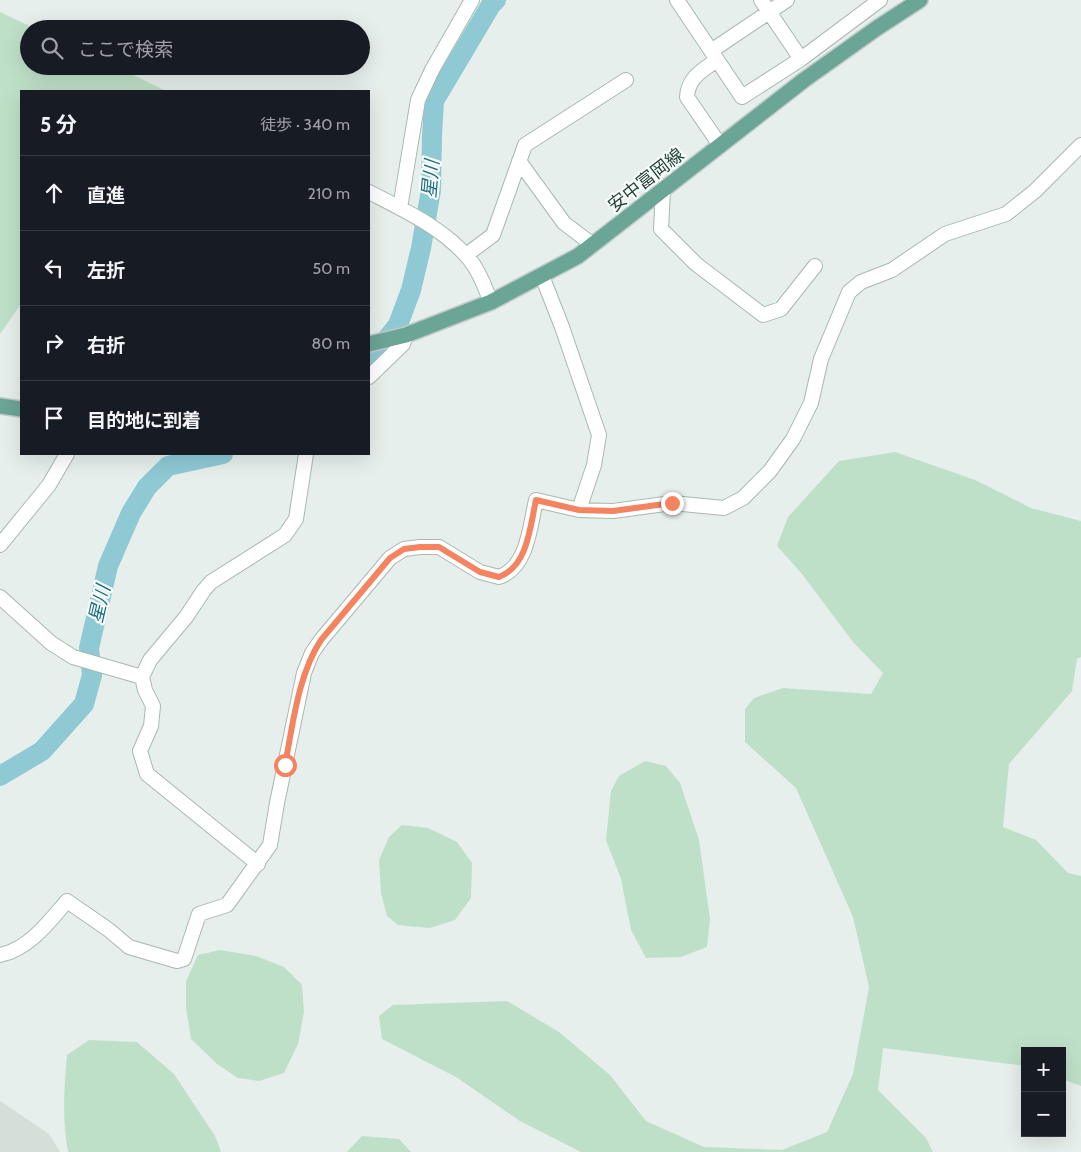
<!DOCTYPE html>
<html lang="ja">
<head>
<meta charset="utf-8">
<style>
	body { margin:0; font-family:Cabin,"Noto Sans JP",sans-serif; background:#20242c; color:#f1f3f6 }
	.controls { position:absolute; right:15px; bottom:15px; display:grid; overflow:hidden; border-radius:0px; box-shadow:0 5px 20px #0002 }
	.controls button { width:45px; height:45px; display:grid; place-items:center; padding:0; border:0; border-bottom:1px solid #363941; background:#171b24; color:#f1f3f6; font:25px sans-serif }
	.stop { position:absolute; width:15px; height:15px; margin:-11px; border:4px solid #f4845f; border-radius:50%; background:#fff }
	.stop.end { background:#f4845f; border-color:#fff; box-shadow:0 1px 5px #0008 }
	.list { margin:0; padding:0; list-style:none }
	h2 { display:flex; justify-content:space-between; align-items:center; height:65px; margin:0; padding:0 20px; font-size:21px }
	h2 small { font-size:16px; font-weight:400; color:#9ea1a6 }
	.list li { display:grid; grid-template-columns:32px 1fr auto; gap:15px; align-items:center; box-sizing:border-box; height:75px; padding:0 20px; border-top:1px solid #363941 }
	.list b { display:block; font-size:19px; white-space:nowrap }
	.list em { font-size:16px; font-style:normal; color:#9ea1a6 }
	.icon { flex:none; width:28px; height:28px; fill:none; stroke:currentColor; stroke-width:2; stroke-linecap:round; stroke-linejoin:round }
	.map { position:relative; flex:none; width:1081px; height:1152px; overflow:hidden }
	.search { position:absolute; background:#171b24; box-shadow:0 5px 20px #0002; left:20px; top:20px; width:350px; height:55px; display:flex; align-items:center; gap:12px; box-sizing:border-box; padding:0 18px; border-radius:28px; color:#9ea1a6; font-size:19px }
	.panel { position:absolute; background:#171b24; box-shadow:0 5px 20px #0002; left:20px; top:90px; width:350px; height:365px; border-radius:0px }
	.map>svg:first-child { display:block }
	.built { fill:#d4dfda }
	.green { fill:#bfe0c8 }
	.lines { fill:none; stroke-linecap:round; stroke-linejoin:round }
	.river { stroke:#8ec9d4; stroke-width:20 }
	.minor-casing { stroke:#a8b8b2; stroke-width:16 }
	.major-casing { stroke:#c2cac8; stroke-width:18 }
	.minor { stroke:#fff; stroke-width:14 }
	.major { stroke:#6aa596; stroke-width:15 }
	.route { stroke:#f4845f; stroke-width:6 }
	.labels { text-anchor:middle; stroke-width:4.5; stroke-linejoin:round; paint-order:stroke }
	.street-label { font-size:18px; fill:#24423a; stroke:#f7fbf9 }
	.water-label { font-size:19px; font-style:italic; fill:#1c6f80; stroke:#f7fbf9 }
</style>
</head>
<body>
<div class="map">
<svg width="1081" height="1152" viewBox="0 0 1081 1152">
	<rect width="100%" height="100%" fill="#e6efeb"/>
	<path class="built" d="M0,1101L49,1134L60,1152H0Z"/>
	<path class="green" d="M0,12L36,29H29V66H115L166,91H21V304L0,334Z
		M895,452L975,480L1031,508L1081,521V657L1077,659L1072,691L1009,764L1003,827L1036,840L1068,873L1081,876V1086L1062,1079V1051H1025V1066L883,1048L878,1090L926,1138L933,1152H581L520,1121L456,1077L382,1039L379,1016L393,1005L507,1001L559,1032L610,1075L646,1121L704,1147L782,1150L827,1132L853,1074L869,987L853,917L796,788L745,742V709L754,698L783,688L871,694L883,673L853,642L802,574L777,546L788,517L839,461Z
		M645,761L666,766L680,783L699,840L710,919L707,947L681,957L646,958L631,930L621,879L606,840L611,791L619,776Z
		M402,825L428,828L457,842L472,863L471,898L455,920L430,928L398,925L387,916L381,893L379,860L389,837Z
		M220,950L256,956L284,967L302,985L304,1012L298,1044L284,1073L259,1081L238,1078L217,1064L191,1039L186,1008V981L198,955Z
		M89,1040L137,1042L174,1074L215,1136L221,1152H68C62,1119 64,1088 67,1055Z
		M362,1136L399,1139L411,1152H347Z"/>
	<g class="lines">
		<path class="river" d="M369,361L398,325L411,290L421,248L431,190L432,136L434,101L491,5L496,0
			M0,776L42,751L84,704L92,675L89,648L108,566L131,513L147,487L168,466L223,454"/>
		<defs>
			<path id="minor" d="M677,0L742,97L801,59L880,0
				M761,0L801,59
				M711,51L787,0
				M717,60C703,70 688,77 687,97L720,145
				M519,161L564,223L593,245
				M663,191L661,229L696,264L763,315L781,309L815,266
				M369,192C404,210 445,229 470,260C480,272 485,288 491,302
				M400,208L418,100L432,70L472,0
				M466,255L493,235L525,145L626,80
				M542,276L562,327L599,435L594,465L579,510
				M369,377L403,344L406,335
				M0,545L49,485L67,454
				M0,597L51,643L73,657L142,677
				M258,864L147,774L140,751L151,726L153,706L145,690L142,677L150,660L186,617L204,590L211,582L285,535L296,519L306,454
				M0,955C29,949 49,922 67,901L109,930L129,947L177,961L184,959L199,914L227,905L270,845L277,803L304,673L312,653L321,640L390,558L404,549L420,547H439L480,572L499,577C528,567 530,526 536,500L579,510L613,511L672,503L724,508L743,498L770,471L793,439L811,403L821,359L849,292L861,282L892,270L945,234L1006,214L1035,191L1081,145"/>
			<path id="major" d="M369,344L406,335L491,302L578,256L804,80L877,28L920,0
				M0,406L21,409"/>
		</defs>
		<use href="#minor" class="minor-casing"/>
		<use href="#major" class="major-casing"/>
		<use href="#minor" class="minor"/>
		<use href="#major" class="major"/>
	</g>
	<g class="lines">
		<path class="route" d="M285,765C293,724 298,675 321,640L390,558L404,549L420,547H439L480,572L499,577C528,566 530,527 536,500L579,510L613,511L672,503"/>
	</g>
	<g class="labels">
		<g class="street-label">
			<text transform="translate(646 180) rotate(-38)" y="6">安中富岡線</text>
		</g>
		<g class="water-label">
			<text transform="translate(430 179) rotate(-85)" y="7">星川</text>
			<text transform="translate(99 604) rotate(-77)" y="7">星川</text>
		</g>
	</g>
</svg>
<div class="controls">
<button>+</button>
<button>−</button>
</div>
<div class="stop" style="left:285px;top:765px"></div>
<div class="stop end" style="left:672px;top:503px"></div>
<div class="search"><svg class="icon" aria-label="search" viewBox="0 0 24 24"><circle cx="10" cy="10" r="6"/><path d="M15 15l6 6"/></svg>ここで検索</div>
<section class="panel">
<h2>5 分<small>徒歩 · 340 m</small></h2>
<ul class="list">
<li><svg class="icon" aria-label="ahead" viewBox="0 0 24 24"><path d="M12 20V5M6 11l6-6 6 6"/></svg><div><b>直進</b></div><em>210 m</em></li>
<li><svg class="icon" aria-label="left" viewBox="0 0 24 24"><path d="M17 20v-9H6M10 6l-5 5 5 5"/></svg><div><b>左折</b></div><em>50 m</em></li>
<li><svg class="icon" aria-label="right" viewBox="0 0 24 24"><path d="M7 20v-9h11M14 6l5 5-5 5"/></svg><div><b>右折</b></div><em>80 m</em></li>
<li><svg class="icon" aria-label="arrive" viewBox="0 0 24 24"><path d="M6 21V4h12l-3 4 3 4H6"/></svg><div><b>目的地に到着</b></div></li>
</ul>
</section>
</div>
</body>
</html>
